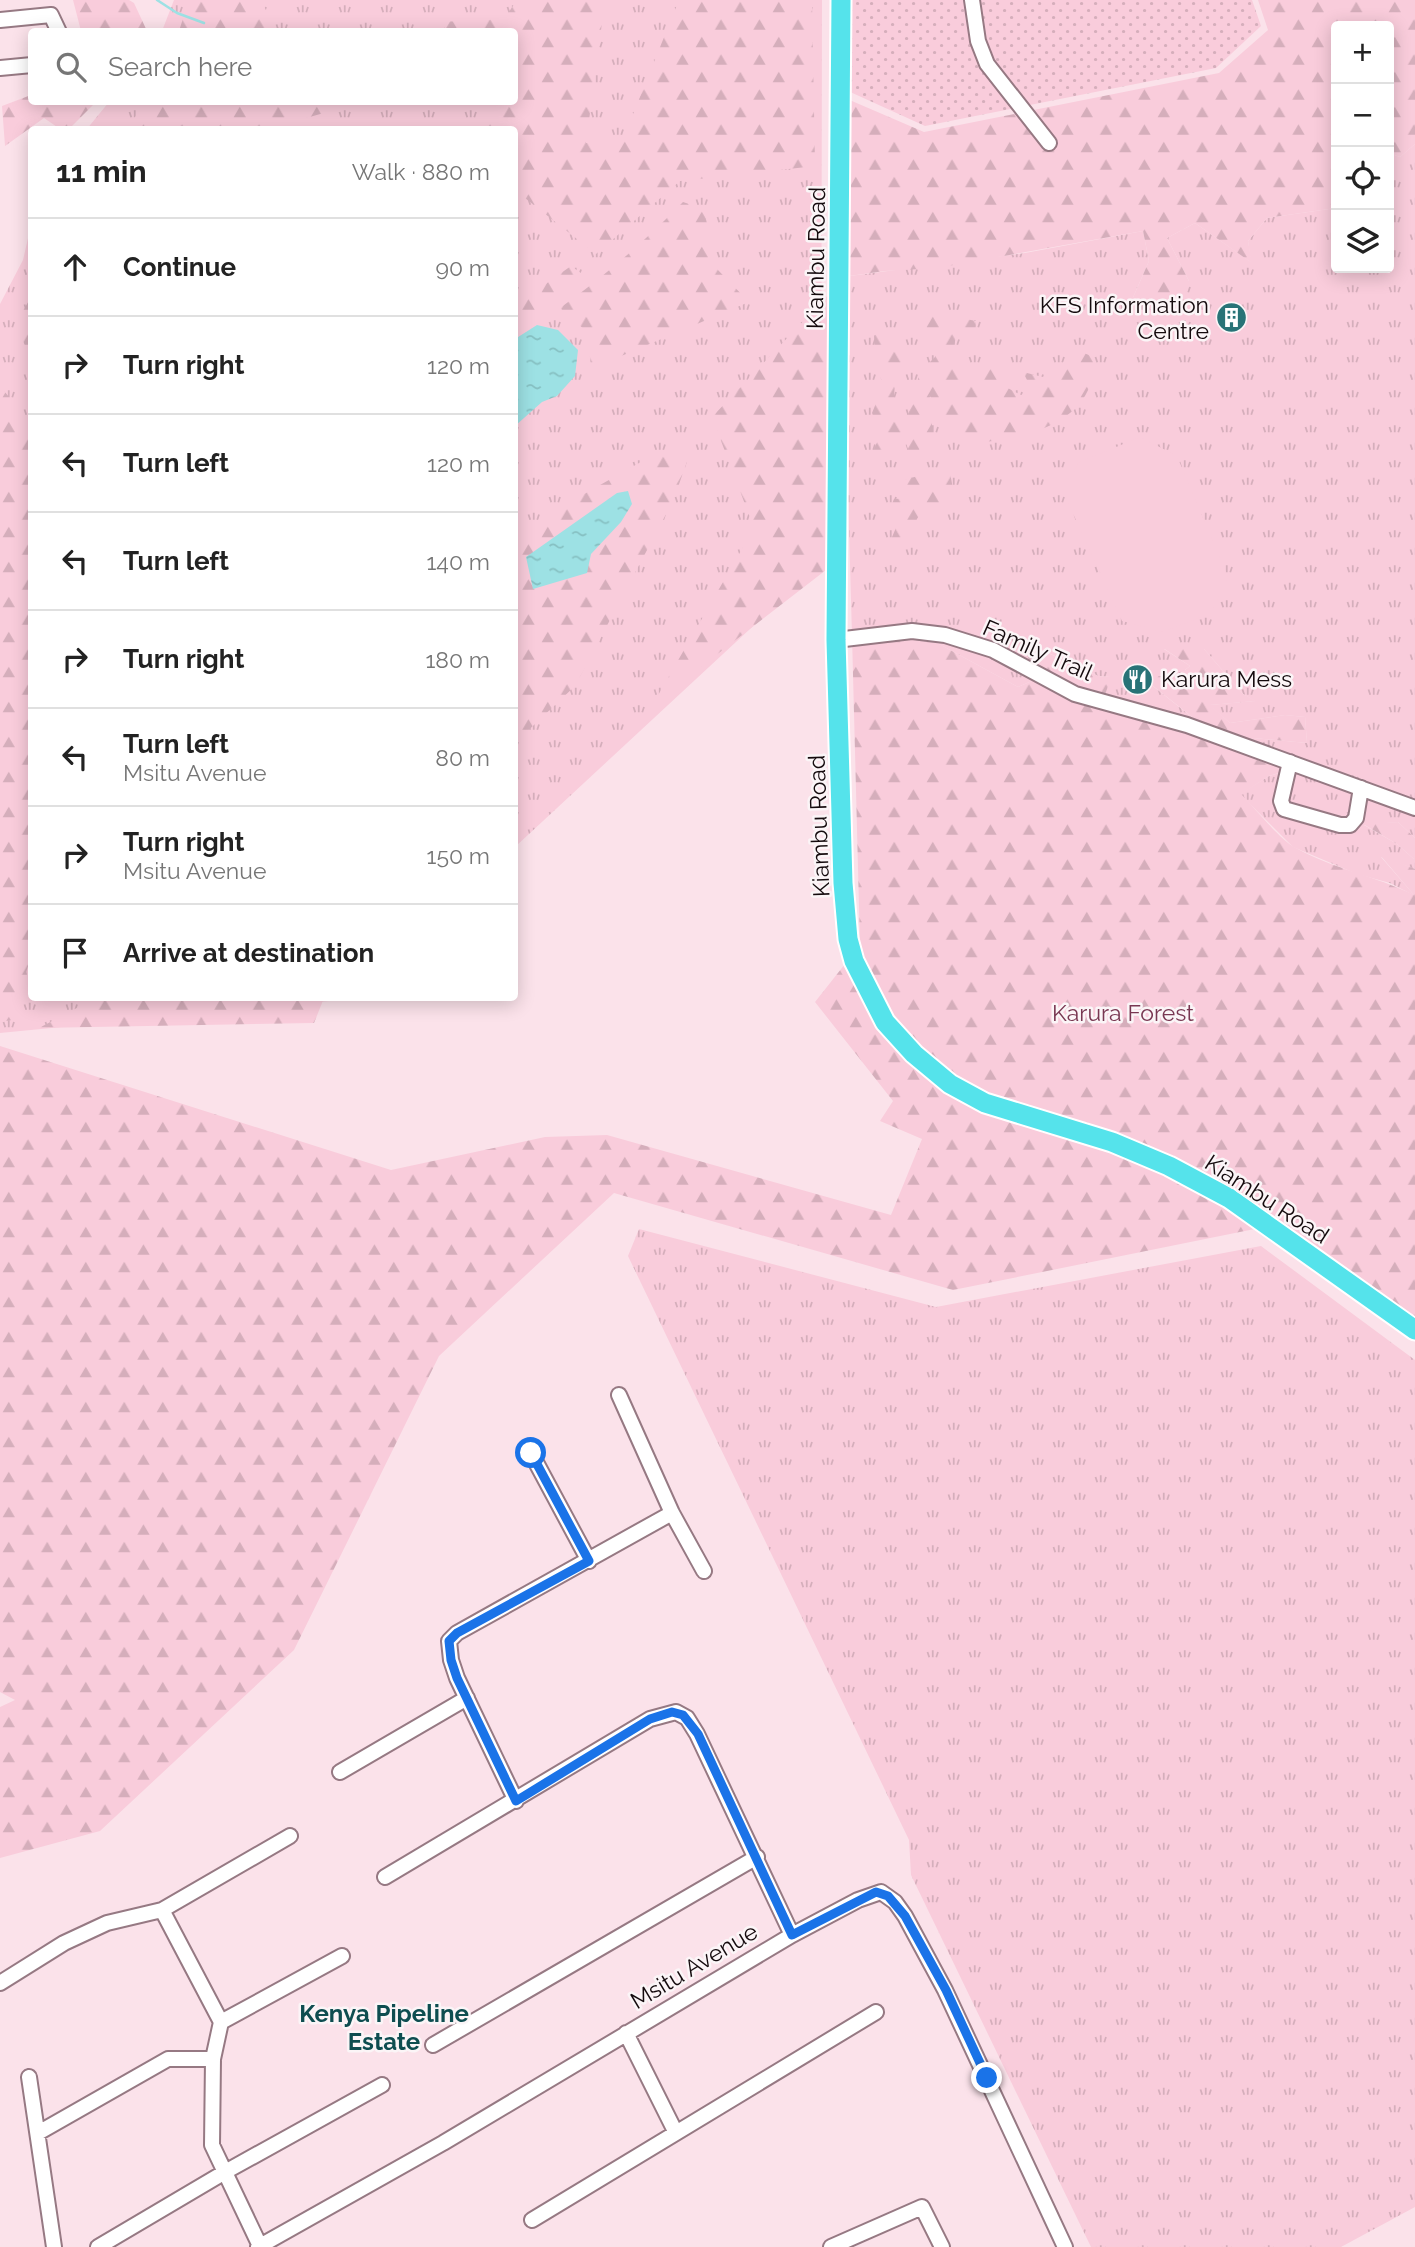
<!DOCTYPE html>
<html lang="en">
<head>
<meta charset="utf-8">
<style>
	body { margin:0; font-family:Raleway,sans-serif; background:#f6f6f6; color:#222 }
	.controls { position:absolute; right:21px; top:21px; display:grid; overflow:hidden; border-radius:7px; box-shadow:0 4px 18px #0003 }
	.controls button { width:63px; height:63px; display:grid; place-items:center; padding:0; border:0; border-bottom:2px solid #e0e0e0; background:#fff; color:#222; font:35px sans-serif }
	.stop { position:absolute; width:21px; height:21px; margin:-16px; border:5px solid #1a73e8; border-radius:50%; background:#fff }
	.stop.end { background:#1a73e8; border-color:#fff; box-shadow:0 2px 7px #0008 }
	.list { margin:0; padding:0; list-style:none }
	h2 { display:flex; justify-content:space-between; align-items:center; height:91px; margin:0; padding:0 28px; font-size:30px }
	h2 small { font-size:23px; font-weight:400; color:#767676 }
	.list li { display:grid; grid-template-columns:46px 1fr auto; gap:21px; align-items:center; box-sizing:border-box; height:98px; padding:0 28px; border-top:2px solid #e0e0e0 }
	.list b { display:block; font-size:26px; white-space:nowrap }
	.list p { margin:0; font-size:23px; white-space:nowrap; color:#767676 }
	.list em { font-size:23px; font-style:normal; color:#767676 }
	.icon { flex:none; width:38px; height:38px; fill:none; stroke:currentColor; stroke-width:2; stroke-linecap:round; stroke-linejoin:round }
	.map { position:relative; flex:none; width:1415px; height:2247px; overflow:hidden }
	.search { position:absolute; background:#fff; box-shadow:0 4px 18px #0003; left:28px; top:28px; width:490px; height:77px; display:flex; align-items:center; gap:18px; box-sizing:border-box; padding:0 24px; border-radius:7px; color:#767676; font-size:26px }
	.panel { position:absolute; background:#fff; box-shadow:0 4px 18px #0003; left:28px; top:126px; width:490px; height:875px; border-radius:7px }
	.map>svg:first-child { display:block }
	.grass { fill:url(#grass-tufts) }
	.forest { fill:url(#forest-firs) }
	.park { fill:#f9ccdb }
	.garden { fill:url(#garden-dots) }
	.water { fill:url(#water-ripples) }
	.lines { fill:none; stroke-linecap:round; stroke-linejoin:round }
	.stream { stroke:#9de1e4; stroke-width:2.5 }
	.minor-casing { stroke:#967983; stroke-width:18 }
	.highway-casing { stroke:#fff; stroke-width:23 }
	.minor { stroke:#fff; stroke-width:14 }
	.highway { stroke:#55e3eb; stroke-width:19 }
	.route { stroke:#1a73e8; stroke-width:9 }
	.labels { text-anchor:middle; stroke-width:5; stroke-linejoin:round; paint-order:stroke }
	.street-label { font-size:23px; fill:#140a0d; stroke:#fbf5f7 }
	.poi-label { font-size:23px; fill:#140a0d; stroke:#fbf5f7; text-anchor:end }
	.park-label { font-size:23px; fill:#793752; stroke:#fbf5f7 }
	.neighbourhood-label { font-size:24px; font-weight:bold; fill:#0e4d50; stroke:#fbf5f7 }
</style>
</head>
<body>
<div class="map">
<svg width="1415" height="2247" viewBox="0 0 1415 2247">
	<defs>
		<pattern id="grass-tufts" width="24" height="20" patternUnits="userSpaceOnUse" patternTransform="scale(1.75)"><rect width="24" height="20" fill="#f9ccdb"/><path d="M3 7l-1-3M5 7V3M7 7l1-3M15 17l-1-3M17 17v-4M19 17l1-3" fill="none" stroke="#d5aebb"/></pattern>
		<pattern id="forest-firs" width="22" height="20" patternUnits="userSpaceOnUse" patternTransform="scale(1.75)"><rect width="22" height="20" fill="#f9ccdb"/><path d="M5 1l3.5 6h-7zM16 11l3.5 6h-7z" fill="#d5aebb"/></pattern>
		<pattern id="garden-dots" width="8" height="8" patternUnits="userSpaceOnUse" patternTransform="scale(1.75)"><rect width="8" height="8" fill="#f9ccdb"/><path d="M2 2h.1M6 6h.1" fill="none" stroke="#d5aebb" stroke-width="1.8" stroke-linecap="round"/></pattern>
		<pattern id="water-ripples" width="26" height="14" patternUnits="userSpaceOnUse" patternTransform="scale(1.75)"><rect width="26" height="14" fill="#9de1e4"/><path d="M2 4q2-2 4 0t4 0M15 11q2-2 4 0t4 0" fill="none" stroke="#86c0c2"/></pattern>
	</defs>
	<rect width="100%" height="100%" fill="#fbe2ea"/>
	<path class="grass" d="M174,0H822L821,563L515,847L514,130H86L109,102H514V32L162,31Z
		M1415,144V838L1398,822L1364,825L1397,844L1415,860V869L1381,857L1415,896L1390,883L1357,874L1293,847L1240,794L1269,776L1283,772L1227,748L1253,738L1307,743L1305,717L1285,715L1230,723L1209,705L1255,701L1243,694L1204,649H1164L1190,666L1180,674L1144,679L1217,737L1194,736L1143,716L1138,707L1105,695L1110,677L1098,676L1025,642L1034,680L1018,687L919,633L852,636L842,277L1025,253L1143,231L1149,261L1128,309L1189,281L1167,238L1195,223L1251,262L1248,241L1267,218L1336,208V268H1389V153L1400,157Z
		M31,225L32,998H352L350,999L0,1033V304L23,260Z
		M639,1229L936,1307L1261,1246L1415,1360V2207L1341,2247H1091L911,1875L909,1840L628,1256Z"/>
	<path class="forest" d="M73,0H129L134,3L147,31H81Z
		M189,0H261L276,31H179Z
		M517,0H605L586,143L621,144L679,0H812L815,166L680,181L596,254L525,198L515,206L514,130L488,129L492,102H514V32L448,31L439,22L504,19Z
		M1258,0H1415V144L1400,157L1389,153V26H1336V208L1267,218L1248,241L1252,263L1195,223L1167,238L1189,281L1183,314L1128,309L1149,261L1143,231L937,268L885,271L842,277L838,95L924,132L1219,73L1268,30Z
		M31,95L32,102H96L69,129H60L44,118L5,146L2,106Z
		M144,102H340L338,109L267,129H128Z
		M683,202L704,209L716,268L749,302L607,362L591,366L587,332L560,308C605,276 645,241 683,202Z
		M571,266L588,278L549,314L515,328V297L537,290Z
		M831,292L826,570L653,704L754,528L712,417Z
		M31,297V361L16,323Z
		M926,302L950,316L976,321L973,341L956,336L952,358L960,374L1001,355L1004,386L1021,395L1032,390L1023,372L1047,378L1076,350L1094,357C1093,366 1093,376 1090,385C1074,432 1005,441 962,444C947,431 943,411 929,395L933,436L911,458L905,440L897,434L891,456L871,475V455L883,430L872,413L883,386L875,358L874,335L895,333L906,352L895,383L893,410L906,422L920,372L935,357L940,344L937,335L919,322Z
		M0,386L9,397L32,442L31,956L12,1020L0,1022Z
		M655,454L689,456L673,501L575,686L515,743V533Z
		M950,474C956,498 953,504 938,523L931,511L920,514L903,542L881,563L898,523L888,514L894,499L910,498L903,480L922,475L924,487Z
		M919,633L1018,687L1034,680L1024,642L1098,676L1111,677L1105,695L1138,707L1143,717L1194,736H1216L1143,678L1180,674L1190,666L1163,648L1204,649L1243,694L1256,701L1210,705L1230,723L1285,715L1305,717L1307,743L1253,738L1228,748L1285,771L1269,776L1241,794C1255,808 1280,840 1296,848C1333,869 1376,876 1414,895L1380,855L1415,869V1322L1280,1224L953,1290L614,1193L439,1356L294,1650L100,1831L0,1858V1707L15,1700L0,1692V1046L391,1170L545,1137L607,1135L891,1215L922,1139L880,1121L893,1101L815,1002L860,945L852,636Z
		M1398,822L1415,838V860L1397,844L1363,824Z
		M122,998H324L314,1023L39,1028L90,1001Z"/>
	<path class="park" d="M1140,437L1177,456L1228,577L1211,613L1163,632L1122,621L1065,496L1078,463Z"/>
	<path class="garden" d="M848,0H1252L1261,26L1216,68L925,126L848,91Z"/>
	<path class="water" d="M537,325L558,330L578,350L575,376L557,396L542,402L515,426V339Z
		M628,491L632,504L621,522L591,554L587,573L533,589L526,557L617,493Z"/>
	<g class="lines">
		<path class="stream" d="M157,0L177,13L204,23"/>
		<defs>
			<path id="minor" d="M972,0L978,41L987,64L1049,143
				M0,20L51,15L59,32
				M0,68L32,65
				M836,640L912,631L945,635L993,650L1075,694L1187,725L1415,808
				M1290,762L1281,801L1284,809L1340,825H1350L1356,818L1361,788
				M619,1395L672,1513L704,1571
				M531,1453L589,1561
				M340,1772L467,1698
				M516,1801L457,1678L451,1660L449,1641L457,1633L672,1513
				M385,1877L650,1719L676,1712L687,1718L697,1734L792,1935
				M162,1910L221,2022L213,2059L212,2145L260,2246
				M0,1983L64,1943L107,1923L162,1910L290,1836
				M221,2022L342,1956
				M626,2033L676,2133
				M433,2045L757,1857
				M29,2077L54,2247
				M38,2133L168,2059H213
				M532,2220L876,2012
				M98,2247L225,2172L382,2085
				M258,2247L443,2143L792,1935L858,1900L881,1892L895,1902L905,1916L945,1990L1065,2247
				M831,2247L922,2207L942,2247"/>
			<path id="highway" d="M841,0L836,640L843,883L848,939L854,961L885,1022L914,1054L950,1084L985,1103L1112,1142L1169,1166L1229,1198L1415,1330"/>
		</defs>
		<use href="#minor" class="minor-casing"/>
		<use href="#highway" class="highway-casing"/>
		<use href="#minor" class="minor"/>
		<use href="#highway" class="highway"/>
	</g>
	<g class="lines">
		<path class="route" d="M531,1453L589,1561L457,1633L449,1641L451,1660L457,1678L516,1801L650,1719L672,1712L683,1715L698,1734L792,1935L876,1892L888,1896L905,1916L946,1990L987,2078"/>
	</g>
	<defs>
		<symbol id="building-disc" viewBox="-11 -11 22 22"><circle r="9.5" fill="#287377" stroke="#fbf5f7"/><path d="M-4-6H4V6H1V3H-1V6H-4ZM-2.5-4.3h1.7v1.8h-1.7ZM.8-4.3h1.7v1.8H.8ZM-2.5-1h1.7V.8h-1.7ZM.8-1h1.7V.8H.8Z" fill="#fff"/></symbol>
		<symbol id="restaurant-disc" viewBox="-11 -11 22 22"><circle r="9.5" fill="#287377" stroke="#fbf5f7"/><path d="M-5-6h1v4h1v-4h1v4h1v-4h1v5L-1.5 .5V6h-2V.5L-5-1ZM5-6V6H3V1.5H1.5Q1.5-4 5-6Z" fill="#fff"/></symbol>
	</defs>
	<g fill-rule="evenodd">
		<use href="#building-disc" x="1214" y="300" width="35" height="35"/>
		<use href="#restaurant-disc" x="1120" y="662" width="35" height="35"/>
	</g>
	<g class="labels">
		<g class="street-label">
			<text transform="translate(816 258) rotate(-89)" y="8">Kiambu Road</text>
			<text transform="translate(1038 650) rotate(24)" y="8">Family Trail</text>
			<text transform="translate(819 826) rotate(-92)" y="8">Kiambu Road</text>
			<text transform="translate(1267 1199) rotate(33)" y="8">Kiambu Road</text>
			<text transform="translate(694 1966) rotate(-31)" y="8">Msitu Avenue</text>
		</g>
		<g class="poi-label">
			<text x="1209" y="313">KFS Information<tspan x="1209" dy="26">Centre</tspan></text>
			<text x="1161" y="687" text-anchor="start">Karura Mess</text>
		</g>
		<g class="park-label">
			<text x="1123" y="1021">Karura Forest</text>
		</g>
		<g class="neighbourhood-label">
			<text x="384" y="2022">Kenya Pipeline<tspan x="384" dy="28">Estate</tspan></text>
		</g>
	</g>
</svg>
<div class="controls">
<button>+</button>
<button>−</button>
<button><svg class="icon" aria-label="locate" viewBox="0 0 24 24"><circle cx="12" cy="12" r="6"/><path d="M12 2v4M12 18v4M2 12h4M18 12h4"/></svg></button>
<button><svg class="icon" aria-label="layers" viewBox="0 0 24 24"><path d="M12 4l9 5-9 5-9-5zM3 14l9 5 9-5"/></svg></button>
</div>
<div class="stop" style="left:531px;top:1453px"></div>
<div class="stop end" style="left:987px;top:2078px"></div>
<div class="search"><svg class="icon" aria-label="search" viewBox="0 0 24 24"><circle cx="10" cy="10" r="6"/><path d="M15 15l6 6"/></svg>Search here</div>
<section class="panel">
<h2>11 min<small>Walk · 880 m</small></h2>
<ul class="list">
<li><svg class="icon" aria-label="ahead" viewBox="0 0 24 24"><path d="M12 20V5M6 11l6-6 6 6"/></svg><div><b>Continue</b></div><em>90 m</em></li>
<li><svg class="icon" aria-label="right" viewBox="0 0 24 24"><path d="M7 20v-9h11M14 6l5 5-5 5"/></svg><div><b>Turn right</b></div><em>120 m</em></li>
<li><svg class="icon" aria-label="left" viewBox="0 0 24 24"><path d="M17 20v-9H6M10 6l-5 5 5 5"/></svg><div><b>Turn left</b></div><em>120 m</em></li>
<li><svg class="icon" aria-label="left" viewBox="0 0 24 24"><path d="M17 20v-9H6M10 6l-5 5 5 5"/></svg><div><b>Turn left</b></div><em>140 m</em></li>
<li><svg class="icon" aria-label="right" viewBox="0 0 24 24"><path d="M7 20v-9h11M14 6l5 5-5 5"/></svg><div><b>Turn right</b></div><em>180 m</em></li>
<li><svg class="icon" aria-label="left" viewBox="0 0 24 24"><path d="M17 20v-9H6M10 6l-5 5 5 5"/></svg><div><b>Turn left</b><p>Msitu Avenue</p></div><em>80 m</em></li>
<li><svg class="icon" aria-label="right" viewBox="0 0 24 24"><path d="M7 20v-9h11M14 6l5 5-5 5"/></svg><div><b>Turn right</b><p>Msitu Avenue</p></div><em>150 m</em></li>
<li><svg class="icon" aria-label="arrive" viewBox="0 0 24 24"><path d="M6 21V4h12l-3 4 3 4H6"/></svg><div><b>Arrive at destination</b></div></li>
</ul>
</section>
</div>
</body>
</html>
